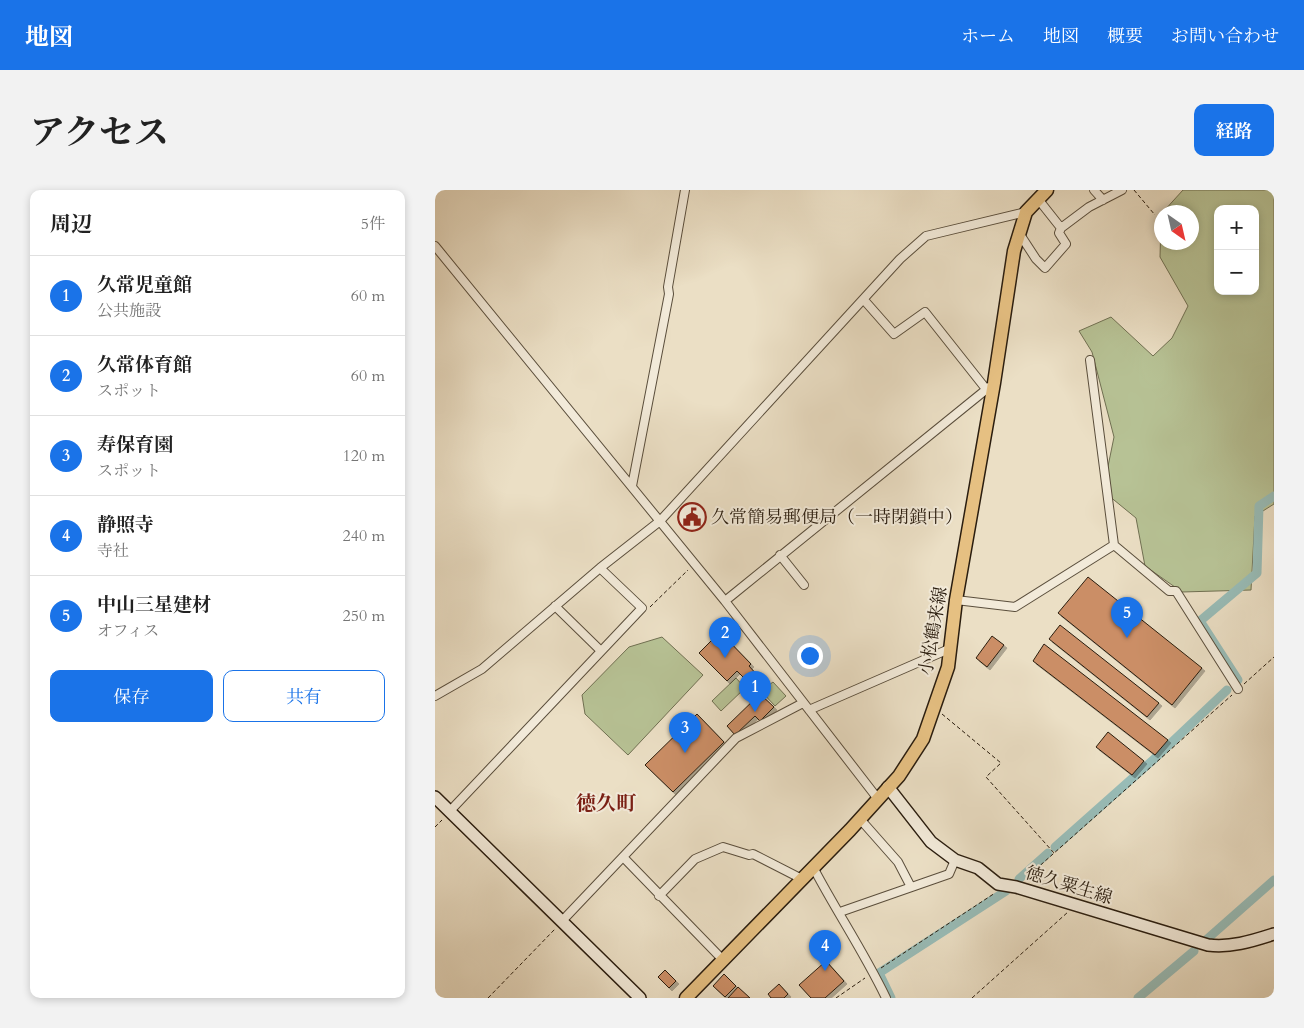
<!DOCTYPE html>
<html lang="ja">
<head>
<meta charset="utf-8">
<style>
	body { margin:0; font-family:Cardo,"Noto Serif JP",serif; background:#f2f2f2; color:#222 }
	.controls { position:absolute; right:15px; top:15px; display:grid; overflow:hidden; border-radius:10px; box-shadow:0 2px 8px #0003 }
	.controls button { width:45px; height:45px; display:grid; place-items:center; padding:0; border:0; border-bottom:1px solid #e0e0e0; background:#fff; color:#222; font:25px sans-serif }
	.compass { position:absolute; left:719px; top:15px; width:45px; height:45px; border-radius:50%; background:#fff; box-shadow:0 2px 8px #0003; rotate:146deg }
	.you { position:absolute; left:374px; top:465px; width:18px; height:18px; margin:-12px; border:4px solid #fff; border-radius:50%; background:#1a73e8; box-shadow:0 0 0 8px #1a73e833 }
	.badge { display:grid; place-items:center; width:32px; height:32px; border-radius:50%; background:#1a73e8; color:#fff; font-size:16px; font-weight:700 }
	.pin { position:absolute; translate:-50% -41px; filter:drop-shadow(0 1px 2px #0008) }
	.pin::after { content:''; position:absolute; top:26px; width:18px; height:15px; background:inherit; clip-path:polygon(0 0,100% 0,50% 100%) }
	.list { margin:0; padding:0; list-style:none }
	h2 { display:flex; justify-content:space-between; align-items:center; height:65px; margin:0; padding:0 20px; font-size:21px }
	h2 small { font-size:16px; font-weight:400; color:#767676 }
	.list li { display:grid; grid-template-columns:32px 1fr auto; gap:15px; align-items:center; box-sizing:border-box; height:80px; padding:0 20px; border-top:1px solid #e0e0e0 }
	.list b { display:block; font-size:19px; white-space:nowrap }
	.list p { margin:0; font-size:16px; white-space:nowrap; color:#767676 }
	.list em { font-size:16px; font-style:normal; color:#767676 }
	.actions { display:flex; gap:10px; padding:15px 20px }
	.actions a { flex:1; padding:11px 0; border:1px solid #1a73e8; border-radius:10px; text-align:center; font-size:18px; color:#1a73e8 }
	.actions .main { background:#1a73e8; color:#fff }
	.map { position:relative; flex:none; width:839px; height:808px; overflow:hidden; border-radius:10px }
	header { display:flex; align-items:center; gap:30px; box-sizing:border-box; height:70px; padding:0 25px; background:#1a73e8; color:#fff }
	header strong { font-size:24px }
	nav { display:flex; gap:28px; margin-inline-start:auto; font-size:18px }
	.intro { display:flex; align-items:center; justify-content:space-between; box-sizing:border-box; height:120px; padding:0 30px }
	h1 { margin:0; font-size:35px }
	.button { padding:12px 22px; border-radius:10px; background:#1a73e8; color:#fff; font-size:18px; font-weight:700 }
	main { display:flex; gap:30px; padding:0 30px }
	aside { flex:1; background:#fff; border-radius:10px; box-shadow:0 2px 8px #0003 }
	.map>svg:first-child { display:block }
	.green { fill:#b7c295; stroke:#707052; fill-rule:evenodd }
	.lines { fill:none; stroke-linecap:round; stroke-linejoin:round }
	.canal { stroke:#98bcb7; stroke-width:9 }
	.building { fill:#cb8e66; stroke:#2a1d0f; filter:url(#shadow) }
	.street-casing { stroke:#5a4e3c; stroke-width:10 }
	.secondary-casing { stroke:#2a1d0f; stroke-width:14 }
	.primary-casing { stroke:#2a1d0f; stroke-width:15 }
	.path { stroke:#2a1d0f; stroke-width:1; stroke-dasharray:4 2.5; stroke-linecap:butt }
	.street { stroke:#f2ead9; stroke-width:8 }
	.secondary { stroke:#f2ead9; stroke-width:11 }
	.primary { stroke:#e6c082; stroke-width:12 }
	.labels { text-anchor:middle; stroke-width:4; stroke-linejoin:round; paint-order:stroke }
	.poi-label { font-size:18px; fill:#2a1d0f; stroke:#f2ead9; text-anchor:start }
	.street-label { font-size:18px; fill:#2a1d0f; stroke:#f2ead9 }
	.quarter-label { font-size:20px; font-weight:bold; fill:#7a1f14; stroke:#f2ead9 }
</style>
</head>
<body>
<header>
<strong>地図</strong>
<nav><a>ホーム</a><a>地図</a><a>概要</a><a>お問い合わせ</a></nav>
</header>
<div class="intro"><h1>アクセス</h1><a class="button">経路</a></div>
<main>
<aside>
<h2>周辺<small>5件</small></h2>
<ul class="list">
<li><span class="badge">1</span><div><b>久常児童館</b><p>公共施設</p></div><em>60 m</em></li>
<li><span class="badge">2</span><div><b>久常体育館</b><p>スポット</p></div><em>60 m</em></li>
<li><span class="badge">3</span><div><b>寿保育園</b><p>スポット</p></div><em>120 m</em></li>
<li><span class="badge">4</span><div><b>静照寺</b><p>寺社</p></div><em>240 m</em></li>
<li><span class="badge">5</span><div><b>中山三星建材</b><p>オフィス</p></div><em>250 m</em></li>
</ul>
<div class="actions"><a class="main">保存</a><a>共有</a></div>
</aside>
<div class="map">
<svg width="839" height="808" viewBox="0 0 839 808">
	<defs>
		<filter id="shadow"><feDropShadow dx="3" dy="3" stdDeviation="0" flood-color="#0004"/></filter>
	</defs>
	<rect width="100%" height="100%" fill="#ebdfc5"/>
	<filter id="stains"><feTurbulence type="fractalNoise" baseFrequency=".004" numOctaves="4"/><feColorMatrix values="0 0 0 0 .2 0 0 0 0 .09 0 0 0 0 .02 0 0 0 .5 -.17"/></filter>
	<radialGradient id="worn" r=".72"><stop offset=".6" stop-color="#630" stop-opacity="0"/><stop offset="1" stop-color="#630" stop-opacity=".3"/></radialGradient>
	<path class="green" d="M748,0H839V314L820,326L816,400L747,402L710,376L701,328L668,301L679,247L657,162L644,141L676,127L718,166L737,148L753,116L725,67L726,30V52H756V22H728ZM783,19H820V101H783Z
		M227,447L268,485L193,565L150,524L147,505L194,457Z
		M301,488L310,498L286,521L277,511Z
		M338,492L351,506L340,516L326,501Z"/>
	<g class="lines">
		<path class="canal" d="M803,490L765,431L822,383L824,316L839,306
			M620,657L718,570L792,500
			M584,689L613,663
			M771,750L839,690
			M456,808L444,783L571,701
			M703,808L759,761"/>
	</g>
	<path class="building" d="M653,387L767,478L737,515L623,423Z
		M625,435L724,513L712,527L614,449Z
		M285,442L316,474L314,476L323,486L315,494L302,481L292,491L264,463Z
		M557,446L569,455L552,477L541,468Z
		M609,454L733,550L720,565L598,471Z
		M325,504L339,517L325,531L320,526L300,545L292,536Z
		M262,524L289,552L238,602L210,575Z
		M673,542L709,571L697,585L661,557Z
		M391,771L409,791L390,808H376L364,795Z
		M230,780L241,791L234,798L223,787Z
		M289,784L301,796L290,807L278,796Z
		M344,794L353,804L349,808H336L333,804Z
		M303,797L315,808H293Z"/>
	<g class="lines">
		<defs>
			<path id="street" d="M659,0L668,10
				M603,9L626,38
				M584,43L601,69L610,78L631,54L624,43L626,38L654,17L687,0
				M0,56L290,411L443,609
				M429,110L459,144L490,122L551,199
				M655,170L679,355L734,401H741L803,499
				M197,296L234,104L233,97L250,0
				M345,365L369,395
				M521,410L580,417L679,355
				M290,411L558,194
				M120,416L166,461
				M0,506L47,479L165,378L225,331L465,69L491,46L591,22
				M374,520L514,459
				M14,622L207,418L165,378
				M425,629L463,672L476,697
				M189,668L288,770
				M378,677C401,721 429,762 451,808
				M224,706L260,669L288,657L314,665L318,664L367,689
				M405,722L514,684L520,670
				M127,731L301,548L368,513"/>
			<path id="secondary" d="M453,597L496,652L520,670L543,678L563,694L581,697L773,755C796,758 817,751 839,744
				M0,607L205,808"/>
			<path id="primary" d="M251,808L415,640L464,586L488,549L513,477L521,410L559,193L579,61L591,22L612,0"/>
		</defs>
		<use href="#street" class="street-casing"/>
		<use href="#secondary" class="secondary-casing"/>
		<use href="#primary" class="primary-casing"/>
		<path class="path" d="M699,0L720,25
			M215,417L253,380
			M809,494L839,467
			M507,524L566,573L551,587L619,663
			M0,637L7,630
			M591,688L797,505
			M446,778L560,703
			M53,808L120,739
			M401,808L430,788
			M537,808L633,722"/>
		<use href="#street" class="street"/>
		<use href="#secondary" class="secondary"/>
		<use href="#primary" class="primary"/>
	</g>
	<defs>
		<symbol id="civic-ring" viewBox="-11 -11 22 22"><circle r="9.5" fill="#f2ead9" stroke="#8f2418" stroke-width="1.5"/><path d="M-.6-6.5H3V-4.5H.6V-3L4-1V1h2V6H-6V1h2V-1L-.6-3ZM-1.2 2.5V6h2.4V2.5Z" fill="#8f2418"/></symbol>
	</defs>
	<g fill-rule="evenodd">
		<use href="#civic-ring" x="241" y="311" width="32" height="32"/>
	</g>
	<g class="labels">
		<g class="poi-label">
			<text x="276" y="333">久常簡易郵便局（一時閉鎖中）</text>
		</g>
		<g class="street-label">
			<text transform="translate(498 441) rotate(-80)" y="6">小松鶴来線</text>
			<text transform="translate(634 695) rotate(17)" y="6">徳久粟生線</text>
		</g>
		<g class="quarter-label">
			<text x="171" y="620">徳久町</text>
		</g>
	</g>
	<rect width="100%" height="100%" filter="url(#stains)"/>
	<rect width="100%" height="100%" fill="url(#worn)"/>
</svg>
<div class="controls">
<button>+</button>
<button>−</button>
</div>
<svg class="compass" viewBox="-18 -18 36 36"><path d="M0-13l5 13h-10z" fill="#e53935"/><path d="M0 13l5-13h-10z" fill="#767676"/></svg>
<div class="you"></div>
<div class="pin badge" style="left:320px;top:522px">1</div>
<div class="pin badge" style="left:290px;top:468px">2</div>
<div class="pin badge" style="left:250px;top:563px">3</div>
<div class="pin badge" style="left:390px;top:781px">4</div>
<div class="pin badge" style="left:692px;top:448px">5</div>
</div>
</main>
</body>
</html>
